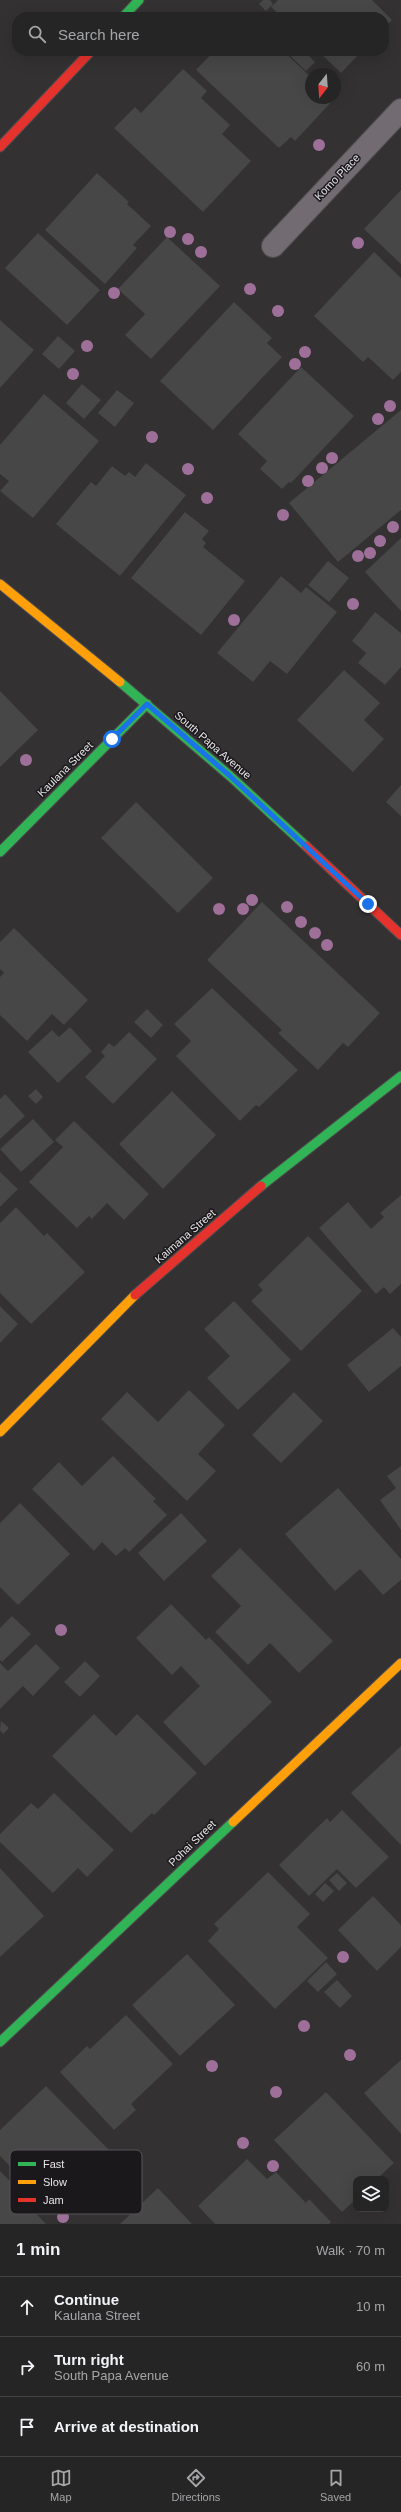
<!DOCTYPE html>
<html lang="en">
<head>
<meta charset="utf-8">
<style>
	body { margin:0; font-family:Helvetica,sans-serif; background:#323132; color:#f1f3f6 }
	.controls { position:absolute; right:12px; bottom:12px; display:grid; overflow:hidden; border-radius:8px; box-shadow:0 4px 16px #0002 }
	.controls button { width:36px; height:36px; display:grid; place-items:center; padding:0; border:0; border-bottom:1px solid #424243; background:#262526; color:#f1f3f6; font:20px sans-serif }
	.compass { position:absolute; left:305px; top:68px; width:36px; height:36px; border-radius:50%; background:#262526; box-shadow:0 4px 16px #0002; rotate:197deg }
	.stop { position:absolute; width:12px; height:12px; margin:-9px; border:3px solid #1a73e8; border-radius:50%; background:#fff }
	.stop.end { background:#1a73e8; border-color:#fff; box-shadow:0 1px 4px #0008 }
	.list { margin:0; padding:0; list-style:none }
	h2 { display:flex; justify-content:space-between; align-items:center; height:52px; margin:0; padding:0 16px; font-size:17px }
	h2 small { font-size:13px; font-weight:400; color:#a4a5a7 }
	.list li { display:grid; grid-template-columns:26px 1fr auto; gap:12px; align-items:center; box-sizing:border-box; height:60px; padding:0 16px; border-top:1px solid #424243 }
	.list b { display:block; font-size:15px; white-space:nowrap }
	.list p { margin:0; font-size:13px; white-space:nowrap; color:#a4a5a7 }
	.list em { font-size:13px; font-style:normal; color:#a4a5a7 }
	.icon { flex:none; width:22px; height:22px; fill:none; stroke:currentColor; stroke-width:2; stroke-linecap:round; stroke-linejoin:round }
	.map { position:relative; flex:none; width:401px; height:2224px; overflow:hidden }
	.search { position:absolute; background:#262526; box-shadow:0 4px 16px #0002; left:12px; right:12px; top:12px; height:44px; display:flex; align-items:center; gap:10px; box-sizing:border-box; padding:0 14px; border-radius:16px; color:#a4a5a7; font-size:15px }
	.sheet { height:232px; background:#262526 }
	nav { display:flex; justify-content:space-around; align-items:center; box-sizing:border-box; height:56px; border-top:1px solid #424243; background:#262526; font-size:11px; color:#a4a5a7 }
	nav a { display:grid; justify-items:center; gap:2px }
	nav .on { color:#a8a5a8 }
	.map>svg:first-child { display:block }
	.building { fill:#474747 }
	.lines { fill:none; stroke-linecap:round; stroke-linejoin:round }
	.street-casing { stroke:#504e4f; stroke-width:24 }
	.fast-casing { stroke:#504e4f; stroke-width:11 }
	.slow-casing { stroke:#504e4f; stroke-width:11 }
	.jam-casing { stroke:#504e4f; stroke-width:11 }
	.street { stroke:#736b72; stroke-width:22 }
	.fast { stroke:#30b455; stroke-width:9 }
	.slow { stroke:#ff9f0a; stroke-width:9 }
	.jam { stroke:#e5322d; stroke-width:9 }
	.tree { fill:#9e7099 }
	.route { stroke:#1a73e8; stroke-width:5 }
	.labels { text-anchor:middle; stroke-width:3; stroke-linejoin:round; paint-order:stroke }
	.street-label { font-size:11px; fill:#e7e4e7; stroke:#1a181a }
	.key { fill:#1a181a; stroke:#585558; stroke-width:1 }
	.key-label { font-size:11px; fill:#e7e4e7 }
</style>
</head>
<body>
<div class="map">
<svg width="401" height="2224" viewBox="0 0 401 2224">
	<rect width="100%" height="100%" fill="#333132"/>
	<path class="building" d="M263,0H270L273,4L266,11L259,4Z
		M278,0H372L392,20L384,28V17H282L271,7Z
		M214,51H283L311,77V98L334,99L295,141L291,137L279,148L196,70Z
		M285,51H304L315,62L306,71Z
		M318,51H362L341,73Z
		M183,69L207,91L201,98L230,125L222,134L251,161L203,212L114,128L135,107L141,113Z
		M97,173L129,202L127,204L151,226L133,245L137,248L105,284L45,230Z
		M401,190V264L364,229Z
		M38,233L100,290L67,325L5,268Z
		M167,237L220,286L151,359L125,335L145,314L118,289Z
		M374,252L401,278V372L393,380L368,357L363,362L314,316Z
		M234,302L272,338L267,343L282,357L213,430L160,381Z
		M0,320L34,350L0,388Z
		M58,336L75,351L59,369L42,354Z
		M301,367L354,416L291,483L289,482L282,489L260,469L267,461L238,434Z
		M82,384L101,400L84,419L66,403Z
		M117,390L134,403L115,427L98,413Z
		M44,394L99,441L33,518L0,491L9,481L0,474V445Z
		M401,410V510L338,562L289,503Z
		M146,463L186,495L120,576L56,524L91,482L96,486L112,466L125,476L129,472L135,477Z
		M185,512L209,531L202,539L206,543L203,547L245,581L201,635L131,578Z
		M401,538V611L365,572Z
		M328,561L349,578L329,602L308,585Z
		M281,576L301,593L306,587L337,612L287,674L270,661L253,682L217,653Z
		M375,612L401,633V667L385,685L358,663L366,653L352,641Z
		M344,670L380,703L364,720L384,739L353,772L297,720Z
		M0,691L38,730L0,767Z
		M401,785V816L386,802Z
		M136,802L213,878L178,913L101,838Z
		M262,902L380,1013L348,1047L343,1043L318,1070L278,1033L282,1030L207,960Z
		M14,928L88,1000L64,1025L52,1014L27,1041L0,1015V977L4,973L0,969V942Z
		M212,988L298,1070L259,1107L256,1105L240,1121L176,1056L191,1041L174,1024Z
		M147,1009L163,1025L151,1038L134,1022Z
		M70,1027L92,1051L58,1083L28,1052L52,1030L59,1037Z
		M129,1032L157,1059L113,1104L85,1077L105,1056L101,1052L109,1043L114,1047Z
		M36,1089L43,1097L36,1104L28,1096Z
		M172,1091L216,1135L163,1189L119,1144Z
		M5,1094L25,1116L0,1139V1099Z
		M33,1119L54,1142L21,1172L0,1149Z
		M74,1121L149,1194L124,1220L107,1203L92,1219L89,1216L77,1228L29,1182L63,1147L55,1140Z
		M0,1172L18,1189L0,1207Z
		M401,1195V1284L390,1294L384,1287L376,1294L319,1228L348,1202L371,1229L384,1217L380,1213Z
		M16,1207L44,1236L47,1233L85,1272L31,1324L0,1293V1223Z
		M308,1236L362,1291L301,1351L251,1301L263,1290L258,1285Z
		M234,1301L291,1360L238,1410L207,1378L230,1356L204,1329Z
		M0,1306L18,1324L0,1343Z
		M393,1328L401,1337V1366L369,1392L347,1365Z
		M189,1390L225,1425L198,1454L216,1471L187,1501L101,1419L127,1392L158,1422Z
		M294,1392L323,1421L281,1463L252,1435Z
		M113,1456L156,1499L153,1501L167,1515L129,1552L125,1548L116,1556L102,1542L94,1551L32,1489L59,1462L82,1486Z
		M401,1466V1530L380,1500L396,1488L387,1476Z
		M338,1488L401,1559V1580L383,1595L360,1569L335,1591L285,1534Z
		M20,1503L70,1554L18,1605L0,1587V1523Z
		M181,1513L207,1541L164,1581L138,1553Z
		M240,1548L333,1641L299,1673L270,1643L248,1665L215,1632L241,1606L211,1576Z
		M171,1604L206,1640L209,1637L272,1702L205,1766L163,1722L200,1686L181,1666L172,1675L136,1638Z
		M12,1616L31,1634L2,1662L0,1660V1628Z
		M36,1644L60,1668L33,1696L23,1686L0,1709V1663L8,1671Z
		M85,1661L100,1676L80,1697L64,1682Z
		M94,1714L116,1736L137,1714L197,1773L154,1815L152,1813L131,1833L52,1756Z
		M1,1721L9,1728L3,1734L0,1730Z
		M401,1746V1845L351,1793Z
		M54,1793L114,1850L87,1877L78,1868L53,1893L0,1842V1834L31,1803L38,1809Z
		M342,1810L389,1857L356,1888L337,1869L309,1896L279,1865L327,1818L330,1822Z
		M0,1868L44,1916L0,1957Z
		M268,1872L310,1914L297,1927L328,1958L275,2009L208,1941L219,1929L214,1924Z
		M337,1873L347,1883L339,1891L329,1880Z
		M325,1883L334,1891L323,1902L315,1894Z
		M373,1896L401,1925V1947L377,1971L338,1930Z
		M187,1954L235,2005L180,2056L132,2005Z
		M326,1962L337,1974L318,1992L307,1981Z
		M337,1980L352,1996L340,2008L324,1992Z
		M126,2015L173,2064L131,2104L136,2110L114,2130L60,2072L87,2046L90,2049Z
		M401,2060V2134L364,2093Z
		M46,2086L110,2151L51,2208L0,2156V2130Z
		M326,2092L394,2163L377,2179H356V2199L342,2212L274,2140Z
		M247,2159L267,2179L276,2172L306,2203L309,2199L331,2222L329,2224H215L198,2206Z
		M0,2171L15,2186L12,2189L46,2224H0Z
		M158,2188L192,2224H120Z"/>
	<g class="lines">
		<defs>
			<path id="street" d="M273,246L401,110"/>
			<path id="fast" d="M123,17L139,0
				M120,682L230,776L306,846
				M0,852L147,704
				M261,1186L401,1076
				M0,2042L233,1822"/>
			<path id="slow" d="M0,584L120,682
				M0,1432L135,1295
				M233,1822L401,1663"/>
			<path id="jam" d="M0,147L91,51
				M306,846L401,935
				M135,1295L261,1186"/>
		</defs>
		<use href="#street" class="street-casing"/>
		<use href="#fast" class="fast-casing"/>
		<use href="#slow" class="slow-casing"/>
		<use href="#jam" class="jam-casing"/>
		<use href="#street" class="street"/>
		<use href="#fast" class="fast"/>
		<use href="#slow" class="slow"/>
		<use href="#jam" class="jam"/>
	</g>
	<g class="tree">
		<circle cx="319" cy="145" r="6"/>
		<circle cx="170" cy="232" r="6"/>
		<circle cx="188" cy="239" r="6"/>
		<circle cx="358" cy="243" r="6"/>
		<circle cx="201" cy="252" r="6"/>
		<circle cx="250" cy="289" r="6"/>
		<circle cx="114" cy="293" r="6"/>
		<circle cx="278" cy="311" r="6"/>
		<circle cx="87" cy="346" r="6"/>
		<circle cx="305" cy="352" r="6"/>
		<circle cx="295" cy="364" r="6"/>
		<circle cx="73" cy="374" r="6"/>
		<circle cx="390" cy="406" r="6"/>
		<circle cx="378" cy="419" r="6"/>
		<circle cx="152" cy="437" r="6"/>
		<circle cx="332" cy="458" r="6"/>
		<circle cx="322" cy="468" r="6"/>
		<circle cx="188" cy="469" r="6"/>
		<circle cx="308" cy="481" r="6"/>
		<circle cx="207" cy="498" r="6"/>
		<circle cx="283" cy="515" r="6"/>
		<circle cx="393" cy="527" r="6"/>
		<circle cx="380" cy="541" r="6"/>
		<circle cx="370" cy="553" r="6"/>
		<circle cx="358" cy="556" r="6"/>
		<circle cx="353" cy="604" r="6"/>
		<circle cx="234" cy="620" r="6"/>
		<circle cx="26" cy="760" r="6"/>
		<circle cx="252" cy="900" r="6"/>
		<circle cx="287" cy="907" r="6"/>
		<circle cx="219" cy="909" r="6"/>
		<circle cx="243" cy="909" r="6"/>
		<circle cx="301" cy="922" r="6"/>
		<circle cx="315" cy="933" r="6"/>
		<circle cx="327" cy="945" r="6"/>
		<circle cx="61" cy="1630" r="6"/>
		<circle cx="343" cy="1957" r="6"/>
		<circle cx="304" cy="2026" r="6"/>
		<circle cx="350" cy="2055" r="6"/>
		<circle cx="212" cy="2066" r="6"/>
		<circle cx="276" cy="2092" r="6"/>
		<circle cx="243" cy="2143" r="6"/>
		<circle cx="273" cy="2166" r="6"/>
		<circle cx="63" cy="2217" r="6"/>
	</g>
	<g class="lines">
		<path class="route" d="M112,739L147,704L230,776L368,904"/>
	</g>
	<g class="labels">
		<g class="street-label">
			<text transform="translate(337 177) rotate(-46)" y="4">Komo Place</text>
			<text transform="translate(213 745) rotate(41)" y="4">South Papa Avenue</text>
			<text transform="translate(65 769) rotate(-45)" y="4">Kaulana Street</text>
			<text transform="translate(185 1236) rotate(-41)" y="4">Kaimana Street</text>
			<text transform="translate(192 1843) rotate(-44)" y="4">Pohai Street</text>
		</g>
	</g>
	<rect x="10" y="2150" width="132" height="64" rx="6" class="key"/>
	<rect x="18" y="2162" width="18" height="4" fill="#30b455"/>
	<rect x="18" y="2180" width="18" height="4" fill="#ff9f0a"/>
	<rect x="18" y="2198" width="18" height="4" fill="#e5322d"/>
	<g class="key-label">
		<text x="43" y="2168">Fast</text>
		<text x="43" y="2186">Slow</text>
		<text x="43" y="2204">Jam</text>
	</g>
</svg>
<div class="controls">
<button><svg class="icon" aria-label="layers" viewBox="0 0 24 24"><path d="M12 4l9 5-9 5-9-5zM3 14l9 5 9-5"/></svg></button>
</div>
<svg class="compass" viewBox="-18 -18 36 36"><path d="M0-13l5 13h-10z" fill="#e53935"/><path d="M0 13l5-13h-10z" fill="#a4a5a7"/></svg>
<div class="stop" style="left:112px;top:739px"></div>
<div class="stop end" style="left:368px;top:904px"></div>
<div class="search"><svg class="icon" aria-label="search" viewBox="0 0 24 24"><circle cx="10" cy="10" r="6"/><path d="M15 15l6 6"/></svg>Search here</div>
</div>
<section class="sheet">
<h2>1 min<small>Walk · 70 m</small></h2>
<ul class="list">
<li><svg class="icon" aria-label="ahead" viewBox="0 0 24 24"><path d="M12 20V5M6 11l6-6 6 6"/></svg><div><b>Continue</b><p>Kaulana Street</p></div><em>10 m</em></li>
<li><svg class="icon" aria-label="right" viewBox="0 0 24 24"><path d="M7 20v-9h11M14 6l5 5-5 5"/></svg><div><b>Turn right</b><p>South Papa Avenue</p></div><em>60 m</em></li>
<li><svg class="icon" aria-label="arrive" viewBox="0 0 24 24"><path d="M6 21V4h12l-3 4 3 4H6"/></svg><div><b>Arrive at destination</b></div></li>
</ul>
</section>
<nav>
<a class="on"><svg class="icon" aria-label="map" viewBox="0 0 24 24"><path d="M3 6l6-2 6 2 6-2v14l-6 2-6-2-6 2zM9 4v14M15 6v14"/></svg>Map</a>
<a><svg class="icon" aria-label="directions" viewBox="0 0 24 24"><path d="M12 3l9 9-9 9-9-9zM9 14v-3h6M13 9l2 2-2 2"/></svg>Directions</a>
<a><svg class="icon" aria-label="saved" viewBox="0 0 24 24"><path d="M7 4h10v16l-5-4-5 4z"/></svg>Saved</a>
</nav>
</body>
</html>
